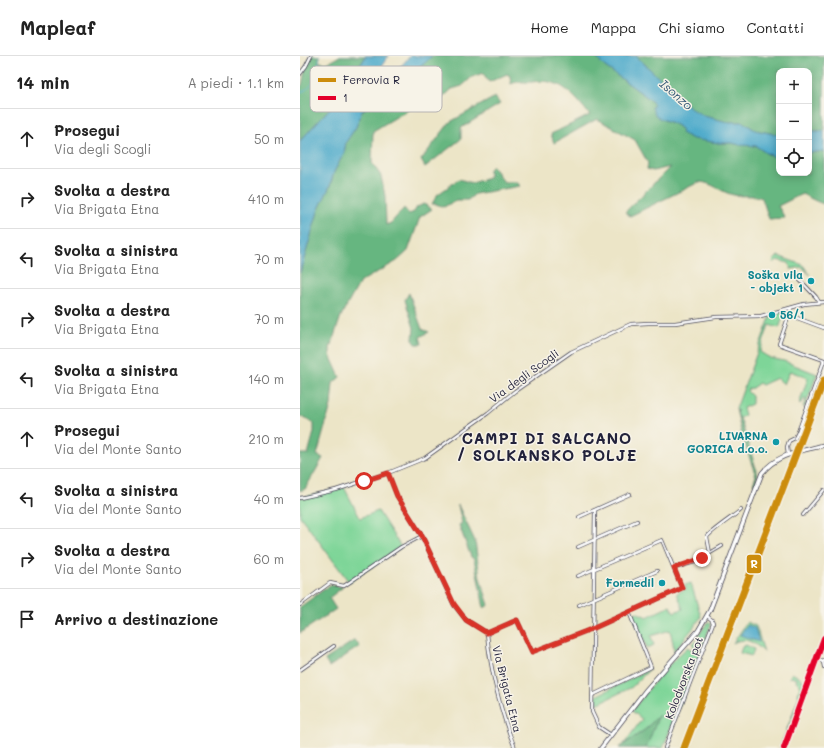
<!DOCTYPE html>
<html lang="it">
<head>
<meta charset="utf-8">
<style>
	body { margin:0; font-family:Mali,sans-serif; background:#f2f2f2; color:#222 }
	.controls { position:absolute; right:12px; top:12px; display:grid; overflow:hidden; border-radius:8px; box-shadow:0 2px 10px #0003 }
	.controls button { width:36px; height:36px; display:grid; place-items:center; padding:0; border:0; border-bottom:1px solid #e0e0e0; background:#fff; color:#222; font:20px sans-serif }
	.stop { position:absolute; width:12px; height:12px; margin:-9px; border:3px solid #d93025; border-radius:50%; background:#fff }
	.stop.end { background:#d93025; border-color:#fff; box-shadow:0 1px 4px #0008 }
	.list { margin:0; padding:0; list-style:none }
	h2 { display:flex; justify-content:space-between; align-items:center; height:52px; margin:0; padding:0 16px; font-size:17px }
	h2 small { font-size:13px; font-weight:400; color:#767676 }
	.list li { display:grid; grid-template-columns:26px 1fr auto; gap:12px; align-items:center; box-sizing:border-box; height:60px; padding:0 16px; border-top:1px solid #e0e0e0 }
	.list b { display:block; font-size:15px; white-space:nowrap }
	.list p { margin:0; font-size:13px; white-space:nowrap; color:#767676 }
	.list em { font-size:13px; font-style:normal; color:#767676 }
	.icon { flex:none; width:22px; height:22px; fill:none; stroke:currentColor; stroke-width:2; stroke-linecap:round; stroke-linejoin:round }
	.map { position:relative; flex:none; width:524px; height:692px; overflow:hidden }
	header { display:flex; align-items:center; gap:24px; box-sizing:border-box; height:56px; padding:0 20px; background:#fff; border-bottom:1px solid #e0e0e0 }
	header strong { font-size:19px }
	nav { display:flex; gap:22px; margin-inline-start:auto; font-size:14px }
	main { display:flex }
	aside { flex:1; background:#fff }
	.map>svg:first-child { display:block }
	.green { fill:#7ed598; stroke:#507c6a }
	.forest { fill:#66b680; stroke:#446c5e }
	.water { fill:#4daacb; stroke:#386683 }
	.lines { fill:none; stroke-linecap:round; stroke-linejoin:round }
	.stream { stroke:#4daacb; stroke-width:1 }
	.minor-casing { stroke:#403f50; stroke-width:4 }
	.tertiary-casing { stroke:#403f50; stroke-width:4.5 }
	.secondary-casing { stroke:#403f50; stroke-width:5 }
	.minor { stroke:#fff; stroke-width:2.5 }
	.tertiary { stroke:#fff; stroke-width:3 }
	.secondary { stroke:#fff; stroke-width:3.5 }
	.bus-1-casing { stroke:#f7f3e8; stroke-width:9 }
	.bus-1 { stroke:#e4002b; stroke-width:6 }
	.rail-1-casing { stroke:#f7f3e8; stroke-width:10 }
	.rail-1 { stroke:#cc8c0c; stroke-width:7 }
	.route { stroke:#d93025; stroke-width:5 }
	.culture-dot { fill:#0f9aa8; stroke:#f7f3e8; stroke-width:1.5 }
	.labels { text-anchor:middle; stroke-width:3; stroke-linejoin:round; paint-order:stroke }
	.culture-label { font-size:11px; font-weight:bold; fill:#0d838f; stroke:#f7f3e8; text-anchor:end }
	.street-label { font-size:11px; fill:#22223b; stroke:#f7f3e8 }
	.water-label { font-size:12px; font-style:italic; fill:#335875; stroke:#f7f3e8 }
	.district-label { font-size:15px; font-weight:bold; letter-spacing:1px; fill:#22223b; stroke:#f7f3e8 }
	.key { fill:#f7f3e8; stroke:#b7b4b4; stroke-width:1 }
	.key-label { font-size:11px; fill:#22223b }
	.line-badge { stroke:#f7f3e8; stroke-width:1.5 }
	.badge-label { font-size:11px; text-anchor:middle; font-weight:bold; fill:#fff }
</style>
</head>
<body>
<header>
<strong>Mapleaf</strong>
<nav><a>Home</a><a>Mappa</a><a>Chi siamo</a><a>Contatti</a></nav>
</header>
<main>
<aside>
<h2>14 min<small>A piedi · 1.1 km</small></h2>
<ul class="list">
<li><svg class="icon" aria-label="ahead" viewBox="0 0 24 24"><path d="M12 20V5M6 11l6-6 6 6"/></svg><div><b>Prosegui</b><p>Via degli Scogli</p></div><em>50 m</em></li>
<li><svg class="icon" aria-label="right" viewBox="0 0 24 24"><path d="M7 20v-9h11M14 6l5 5-5 5"/></svg><div><b>Svolta a destra</b><p>Via Brigata Etna</p></div><em>410 m</em></li>
<li><svg class="icon" aria-label="left" viewBox="0 0 24 24"><path d="M17 20v-9H6M10 6l-5 5 5 5"/></svg><div><b>Svolta a sinistra</b><p>Via Brigata Etna</p></div><em>70 m</em></li>
<li><svg class="icon" aria-label="right" viewBox="0 0 24 24"><path d="M7 20v-9h11M14 6l5 5-5 5"/></svg><div><b>Svolta a destra</b><p>Via Brigata Etna</p></div><em>70 m</em></li>
<li><svg class="icon" aria-label="left" viewBox="0 0 24 24"><path d="M17 20v-9H6M10 6l-5 5 5 5"/></svg><div><b>Svolta a sinistra</b><p>Via Brigata Etna</p></div><em>140 m</em></li>
<li><svg class="icon" aria-label="ahead" viewBox="0 0 24 24"><path d="M12 20V5M6 11l6-6 6 6"/></svg><div><b>Prosegui</b><p>Via del Monte Santo</p></div><em>210 m</em></li>
<li><svg class="icon" aria-label="left" viewBox="0 0 24 24"><path d="M17 20v-9H6M10 6l-5 5 5 5"/></svg><div><b>Svolta a sinistra</b><p>Via del Monte Santo</p></div><em>40 m</em></li>
<li><svg class="icon" aria-label="right" viewBox="0 0 24 24"><path d="M7 20v-9h11M14 6l5 5-5 5"/></svg><div><b>Svolta a destra</b><p>Via del Monte Santo</p></div><em>60 m</em></li>
<li><svg class="icon" aria-label="arrive" viewBox="0 0 24 24"><path d="M6 21V4h12l-3 4 3 4H6"/></svg><div><b>Arrivo a destinazione</b></div></li>
</ul>
</aside>
<div class="map">
<svg width="524" height="692" viewBox="0 0 524 692">
	<rect width="100%" height="100%" fill="#f7f3e8"/>
	<filter id="ink" filterUnits="userSpaceOnUse"><feTurbulence type="fractalNoise" baseFrequency=".025" numOctaves="2"/><feDisplacementMap in="SourceGraphic" scale="8" xChannelSelector="R" yChannelSelector="G"/><feConvolveMatrix kernelMatrix="1 2 1 2 8 2 1 2 1" color-interpolation-filters="sRGB"/></filter>
	<filter id="wash" filterUnits="userSpaceOnUse"><feTurbulence type="fractalNoise" baseFrequency=".012" numOctaves="4" result="noise"/><feDisplacementMap in="SourceGraphic" scale="16" xChannelSelector="R" yChannelSelector="G"/><feGaussianBlur stdDeviation="0.9" result="paint"/><feColorMatrix in="noise" values="0 0 0 0 0 0 0 0 0 0 0 0 0 0 0 0 0 1.4 0 .05"/><feComposite in="paint" operator="in"/></filter>
	<g filter="url(#wash)">
		<rect width="100%" height="100%" fill="#ece5c7"/>
		<path class="green" d="M478,200L503,209L510,219L502,211L491,213L489,207L477,204L474,207L473,205Z
			M483,255L485,256L479,272L469,269L460,296L470,302L484,305L517,318L505,351H503L506,343H504L500,348H499L508,322L490,315L484,328L477,322L462,329L459,327L452,332L448,333L447,335L452,340V348L443,352L445,359L440,362L438,361L437,354L436,353L471,259Z
			M44,431L60,462L78,455L101,491L49,526L0,460V442Z
			M391,527L401,561L394,571L374,595L373,587L370,574L351,580L354,589L347,592L333,559L336,556L347,561L370,550L374,556L383,553L377,537L386,533L385,529Z
			M408,566H410L411,568L363,692H346L358,660L346,673L324,688L342,663L332,655C349,633 366,609 388,591L391,594L395,591L392,588L401,582L398,580Z
			M447,566L456,570L464,596C455,587 446,580 433,587Z
			M446,589L454,593L452,600L440,597L442,591Z
			M350,613L332,631L297,648L296,640Z
			M492,617L502,623L505,627L481,692H480L499,640L498,639L500,629L496,625L497,623L491,621L489,622Z"/>
		<path class="forest" d="M11,0H20L19,6L27,7L40,0H66L42,39L0,85V31L2,29L6,10Z
			M132,0H295L304,10L351,44L363,64L375,68L382,74L407,85L419,87H432L440,89L456,90L466,97L479,103V117H509V97L524,95V148C519,147 508,141 502,138L478,150L485,162L469,163L462,142C451,138 444,141 434,139C422,137 412,126 399,126L330,160L325,156L370,111L353,115L347,113L348,107L335,84L297,63L254,87L251,78L290,59C273,39 261,21 232,26C224,27 220,24 211,28L210,20L207,18L189,26L183,17L172,21L162,30L152,33L139,45L131,38L121,41L108,54L73,75L72,107L81,120L85,140L86,169L91,167L104,152L109,158L114,156L117,151L124,148L132,153L120,161L108,195L97,205L60,226L41,260L30,292V299L40,321L33,327L31,349L17,399L23,402L5,433L0,435V398H8L14,376V368L1,360L0,361V217L18,155L30,130L34,116L44,97L46,86L56,71L62,55L103,21L125,7Z
			M336,0H524V75H509V15H479V79L455,74L443,66H428L404,60L392,53Z
			M195,41L200,48L161,72V83L125,111L121,104L150,66Z
			M192,110L204,126H217L220,130L175,138L168,144H156L144,151L136,148H132L137,139L159,123L172,127L189,122V113Z
			M109,237L122,273L129,276L120,281L122,288H115L113,283L114,272L105,244Z
			M436,353L437,354L438,361L440,362L458,419L455,428H453L456,420L442,380Z
			M158,449L175,485L180,522L189,549L184,552L174,503L171,501L159,469L162,467Z
			M30,529L43,531L29,542L36,553L0,577V551Z
			M55,584L60,591L57,592L29,611L25,604Z
			M359,659L346,692H319L346,673Z"/>
		<path class="water" d="M66,0H88C82,9 78,17 78,27L102,9L110,0H132L125,7L103,21L62,55L56,71L46,86L44,97L34,116L30,130L18,155L0,217V85L42,39Z
			M295,0H336L392,53L404,60L428,66H443L455,74L479,79V103L466,97L456,90L440,89L432,87H419L393,83L381,77L382,74C380,72 377,69 374,68C363,62 355,65 352,51L354,49L351,44L304,10Z
			M509,75H524V95L509,97Z
			M448,569L455,572L459,586L440,579Z"/>
		<g class="lines">
			<path class="stream" d="M0,37C18,29 16,17 20,0"/>
		</g>
	</g>
	<g filter="url(#ink)">
		<g class="lines">
			<defs>
				<path id="minor" d="M0,18L6,10L11,0
					M498,222L516,241L519,246
					M491,252L489,259L524,272
					M489,259L479,288L524,304
					M488,399L487,391L489,385L495,382L498,376L524,305
					M88,417L97,440L122,480L154,549L166,564L187,577C190,613 201,658 215,692
					M0,442L36,434L88,417L125,402L188,357L215,335L271,296L331,268L348,267H375L416,261L461,260L504,248L524,246
					M295,454L292,656L299,671L311,679
					M503,459L524,434
					M279,461L330,438
					M278,491L337,465
					M410,497L407,481C411,475 434,460 441,454
					M374,512L395,506L422,490
					M0,549L30,527L44,530L101,491L122,480
					M279,549L357,515
					M187,577L217,564L232,596L294,572L382,532L362,484L278,520
					M516,603L523,606L524,605
					M523,606L524,611
					M0,614L34,590
					M293,639L351,611L329,556
					M365,692L413,567L412,564L407,560"/>
				<path id="tertiary" d="M484,692L524,582"/>
				<path id="secondary" d="M301,692L345,635L398,575L410,554L462,417C478,397 500,396 524,389"/>
			</defs>
			<use href="#minor" class="minor-casing"/>
			<use href="#tertiary" class="tertiary-casing"/>
			<use href="#secondary" class="secondary-casing"/>
			<use href="#minor" class="minor"/>
			<use href="#tertiary" class="tertiary"/>
			<use href="#secondary" class="secondary"/>
			<defs>
				<path id="bus-1" d="M484,692L524,582"/>
			</defs>
			<use href="#bus-1" class="bus-1-casing"/>
			<use href="#bus-1" class="bus-1"/>
			<defs>
				<path id="rail-1" d="M384,692L524,324"/>
			</defs>
			<use href="#rail-1" class="rail-1-casing"/>
			<use href="#rail-1" class="rail-1"/>
		</g>
	</g>
	<g class="lines" filter="url(#ink)">
		<path class="route" d="M64,425L88,417L97,440L122,480L154,548L166,564L187,577L217,564L232,596L294,572L382,532L374,512L402,502"/>
	</g>
	<g class="culture-dot">
		<circle cx="511" cy="225" r="4"/>
		<circle cx="472" cy="259" r="4"/>
		<circle cx="476" cy="386" r="4"/>
		<circle cx="362" cy="527" r="4"/>
	</g>
	<g class="labels">
		<g class="culture-label">
			<text x="503" y="223">Soška vila<tspan x="503" dy="13">- objekt 1</tspan></text>
			<text x="480" y="263" text-anchor="start">56/1</text>
			<text x="468" y="384">LIVARNA<tspan x="468" dy="13">GORICA d.o.o.</tspan></text>
			<text x="354" y="531">Formedil</text>
		</g>
		<g class="street-label">
			<text transform="translate(224 320) rotate(-36)" y="4">Via degli Scogli</text>
			<text transform="translate(384 622) rotate(-69)" y="4">Kolodvorska pot</text>
			<text transform="translate(207 633) rotate(76)" y="4">Via Brigata Etna</text>
		</g>
		<g class="water-label">
			<text transform="translate(376 39) rotate(41)" y="4">Isonzo</text>
		</g>
		<g class="district-label">
			<text x="247" y="388">CAMPI DI SALCANO<tspan x="247" dy="17">/ SOLKANSKO POLJE</tspan></text>
		</g>
	</g>
	<rect x="10" y="10" width="132" height="46" rx="6" class="key"/>
	<rect x="18" y="22" width="18" height="4" fill="#cc8c0c"/>
	<rect x="18" y="40" width="18" height="4" fill="#e4002b"/>
	<g class="key-label">
		<text x="43" y="28">Ferrovia R</text>
		<text x="43" y="46">1</text>
	</g>
	<rect class="line-badge" x="446" y="498" width="16" height="20" rx="4" fill="#cc8c0c"/>
	<g class="badge-label">
		<text x="454" y="512">R</text>
	</g>
</svg>
<div class="controls">
<button>+</button>
<button>−</button>
<button><svg class="icon" aria-label="locate" viewBox="0 0 24 24"><circle cx="12" cy="12" r="6"/><path d="M12 2v4M12 18v4M2 12h4M18 12h4"/></svg></button>
</div>
<div class="stop" style="left:64px;top:425px"></div>
<div class="stop end" style="left:402px;top:502px"></div>
</div>
</main>
</body>
</html>
